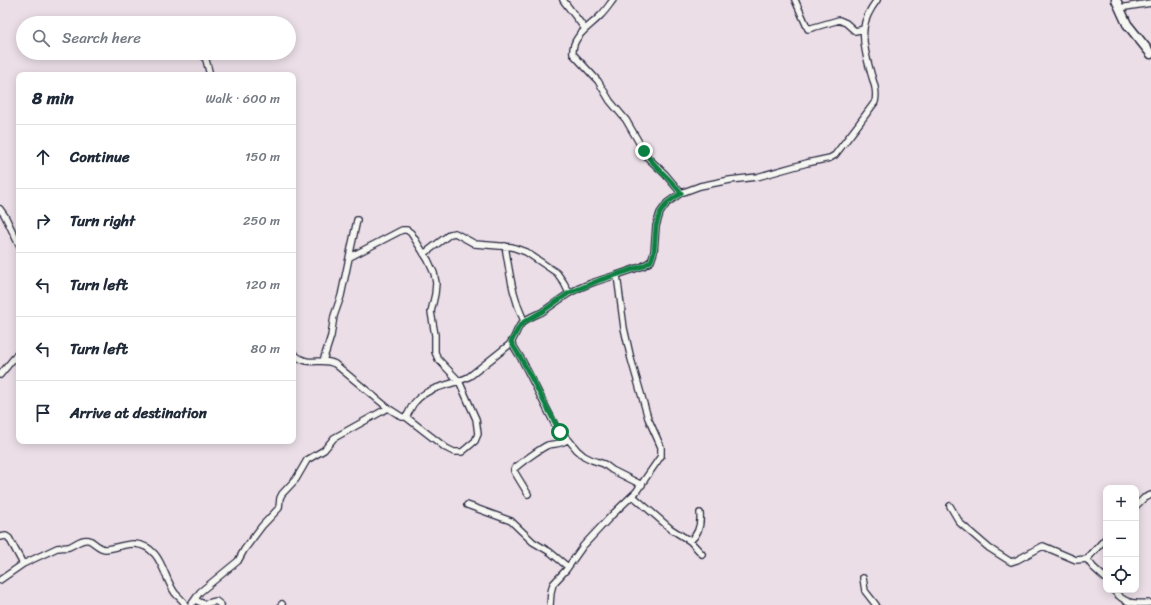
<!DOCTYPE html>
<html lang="en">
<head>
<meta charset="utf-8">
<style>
	body { margin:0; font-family:Sriracha,sans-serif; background:#f2f2f3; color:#1f2937 }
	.controls { position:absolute; right:12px; bottom:12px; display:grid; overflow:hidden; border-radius:8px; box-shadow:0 2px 10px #0003 }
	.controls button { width:36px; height:36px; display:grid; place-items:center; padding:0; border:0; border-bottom:1px solid #e0e1e3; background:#fff; color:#1f2937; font:20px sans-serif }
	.stop { position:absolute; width:12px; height:12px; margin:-9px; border:3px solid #0b8043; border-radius:50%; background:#fff }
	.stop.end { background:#0b8043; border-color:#fff; box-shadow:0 1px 4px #0008 }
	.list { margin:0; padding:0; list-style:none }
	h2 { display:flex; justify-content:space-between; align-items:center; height:52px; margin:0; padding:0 16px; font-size:17px }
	h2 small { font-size:13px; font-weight:400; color:#747a83 }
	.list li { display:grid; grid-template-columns:26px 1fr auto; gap:12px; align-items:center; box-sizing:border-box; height:64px; padding:0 16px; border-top:1px solid #e0e1e3 }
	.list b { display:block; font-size:15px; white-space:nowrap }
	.list em { font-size:13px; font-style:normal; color:#747a83 }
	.icon { flex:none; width:22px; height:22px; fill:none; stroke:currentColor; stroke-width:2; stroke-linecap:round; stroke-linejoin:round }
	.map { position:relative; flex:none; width:1151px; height:605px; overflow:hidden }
	.search { position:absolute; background:#fff; box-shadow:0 2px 10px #0003; left:16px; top:16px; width:280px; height:44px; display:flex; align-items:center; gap:10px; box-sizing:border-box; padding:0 14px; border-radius:22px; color:#747a83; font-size:15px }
	.panel { position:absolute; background:#fff; box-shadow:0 2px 10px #0003; left:16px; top:72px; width:280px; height:372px; border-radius:8px }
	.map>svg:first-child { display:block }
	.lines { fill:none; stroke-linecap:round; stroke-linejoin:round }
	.minor-casing { stroke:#22223b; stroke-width:8 }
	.secondary-casing { stroke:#22223b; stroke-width:11 }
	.minor { stroke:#f6f6f2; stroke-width:5.5 }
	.secondary { stroke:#f6f6f2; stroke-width:8 }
	.route { stroke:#0b8043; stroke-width:5 }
</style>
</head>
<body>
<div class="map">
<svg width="1151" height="605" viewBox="0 0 1151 605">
	<rect width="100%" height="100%" fill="#ebdee7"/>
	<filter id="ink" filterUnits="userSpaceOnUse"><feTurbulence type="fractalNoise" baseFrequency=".025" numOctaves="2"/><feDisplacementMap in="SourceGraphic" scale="8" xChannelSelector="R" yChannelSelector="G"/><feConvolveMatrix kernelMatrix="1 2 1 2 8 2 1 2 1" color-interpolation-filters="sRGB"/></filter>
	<g filter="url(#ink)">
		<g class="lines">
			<defs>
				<path id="minor" d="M563,0L585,29
					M613,0C609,5 606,10 601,15C591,26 571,36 573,54L598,81L610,101L626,120L648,158L665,174L681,193
					M795,0L808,29L839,20L846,23L855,31L864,29
					M1119,8L1151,3
					M201,53L206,60L210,75
					M0,209L5,216L19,245
					M505,246C510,274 512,295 524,321
					M424,254L450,234L455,233L475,244L512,247L526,252L557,273L564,283L569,293
					M350,257L402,230H407L411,233L428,260L434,273L436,283L435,294L431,312L435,335V352L438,359L459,381L476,419L478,434L475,441L468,447L462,452H454L446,448L406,417
					M511,342L522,360L555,425L560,432L568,439
					M293,353C309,369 320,356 335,364L388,408
					M323,361L331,336L334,316L341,296L357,220
					M0,375L19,352
					M528,494L514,471V469C519,464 541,448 548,445C555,443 562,445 568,439L577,450L584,456L592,460L604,464L612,470L642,485
					M633,496L671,529L690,541L702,554
					M467,505L511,521L533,542L550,552L568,567
					M950,506L960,523L989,548L1011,562L1017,560L1043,546L1076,560L1087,559L1093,567L1106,579
					M1136,506L1144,498L1151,495
					M0,537L6,536L9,538L23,564
					M690,541C699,534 701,524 700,513
					M1087,559L1106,538
					M863,578L865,591L876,605
					M0,580L23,564L57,548C61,547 64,548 69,547C75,545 81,538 89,540C94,542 99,549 105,549C115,549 125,543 135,544C162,546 163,577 175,593C179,598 183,599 185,605
					M1113,590C1125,604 1133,604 1151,603
					M195,600L204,604L216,601L221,605
					M191,605L200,592L238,561L244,550L262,526L279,508L280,498L282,494L296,479L307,460L324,450L334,438L388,408L402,417H406C410,412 411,405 416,401C430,385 453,386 470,376L509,345C515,339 516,330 521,324C526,318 536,315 542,312C551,306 559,300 568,294C583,285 600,280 617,275
					M281,605L282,604
					M550,605L551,592L553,584L566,570L583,546L612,515L636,492L661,456V447L648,418L631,359L624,328L617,275L643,266L651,261L654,252L656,226L660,213L667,203L681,193L700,186L730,180L757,177L807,163L830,158L835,155L858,125L875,102C877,93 875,86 872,77C868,63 862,43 864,28C865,18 871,8 877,0"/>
				<path id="secondary" d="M1116,0L1127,24L1151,54"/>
			</defs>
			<use href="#minor" class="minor-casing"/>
			<use href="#secondary" class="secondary-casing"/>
			<use href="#minor" class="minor"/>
			<use href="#secondary" class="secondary"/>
		</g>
	</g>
	<g class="lines" filter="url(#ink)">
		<path class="route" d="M560,432L522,360L511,342L519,327L524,322L543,311L569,293L600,280L643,266L651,261L654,252L656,226L660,213L667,203L681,193C670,178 652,165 644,151"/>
	</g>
</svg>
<div class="controls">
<button>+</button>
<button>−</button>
<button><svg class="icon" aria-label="locate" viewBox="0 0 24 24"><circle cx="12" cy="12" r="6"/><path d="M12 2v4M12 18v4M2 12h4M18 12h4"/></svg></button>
</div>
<div class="stop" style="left:560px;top:432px"></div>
<div class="stop end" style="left:644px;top:151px"></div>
<div class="search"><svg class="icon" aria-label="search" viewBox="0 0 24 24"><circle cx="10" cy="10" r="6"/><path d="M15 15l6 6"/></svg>Search here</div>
<section class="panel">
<h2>8 min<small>Walk · 600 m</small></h2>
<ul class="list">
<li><svg class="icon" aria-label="ahead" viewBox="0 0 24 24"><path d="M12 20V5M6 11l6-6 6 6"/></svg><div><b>Continue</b></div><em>150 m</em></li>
<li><svg class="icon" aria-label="right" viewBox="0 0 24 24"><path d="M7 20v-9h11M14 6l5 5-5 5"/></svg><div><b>Turn right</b></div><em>250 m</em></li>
<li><svg class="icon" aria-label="left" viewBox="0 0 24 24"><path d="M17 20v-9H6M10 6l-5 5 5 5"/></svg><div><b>Turn left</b></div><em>120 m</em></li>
<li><svg class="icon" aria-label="left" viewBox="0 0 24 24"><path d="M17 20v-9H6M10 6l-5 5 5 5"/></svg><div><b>Turn left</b></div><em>80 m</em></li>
<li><svg class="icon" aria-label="arrive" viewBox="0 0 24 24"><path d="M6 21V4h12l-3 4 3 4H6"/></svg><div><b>Arrive at destination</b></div></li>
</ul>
</section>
</div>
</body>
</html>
